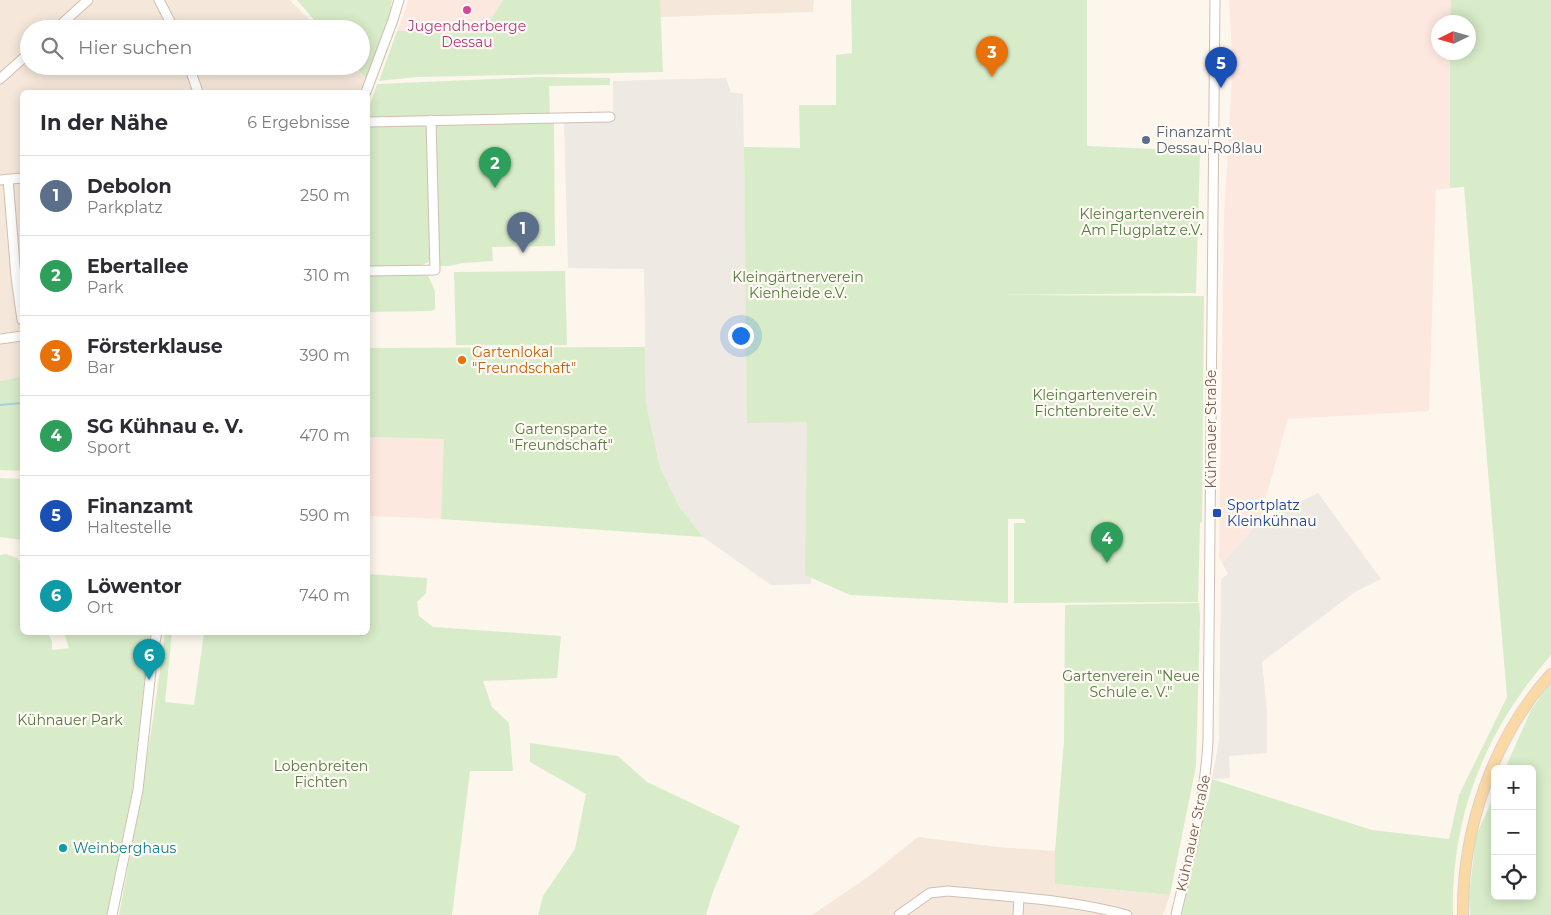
<!DOCTYPE html>
<html lang="de">
<head>
<meta charset="utf-8">
<style>
	body { margin:0; font-family:Montserrat,sans-serif; background:#f7f7f7; color:#2b2b33 }
	.controls { position:absolute; right:15px; bottom:15px; display:grid; overflow:hidden; border-radius:8px; box-shadow:0 2px 12px #0003 }
	.controls button { width:45px; height:45px; display:grid; place-items:center; padding:0; border:0; border-bottom:1px solid #e1e1e2; background:#fff; color:#2b2b33; font:25px sans-serif }
	.compass { position:absolute; left:1431px; top:15px; width:45px; height:45px; border-radius:50%; background:#fff; box-shadow:0 2px 12px #0003; rotate:265deg }
	.you { position:absolute; left:740px; top:335px; width:18px; height:18px; margin:-12px; border:4px solid #fff; border-radius:50%; background:#1a73e8; box-shadow:0 0 0 8px #1a73e833 }
	.badge { display:grid; place-items:center; width:32px; height:32px; border-radius:50%; background:#1a73e8; color:#fff; font-size:16px; font-weight:700 }
	.pin { position:absolute; translate:-50% -41px; filter:drop-shadow(0 1px 2px #0008) }
	.pin::after { content:''; position:absolute; top:26px; width:18px; height:15px; background:inherit; clip-path:polygon(0 0,100% 0,50% 100%) }
	.list { margin:0; padding:0; list-style:none }
	h2 { display:flex; justify-content:space-between; align-items:center; height:65px; margin:0; padding:0 20px; font-size:21px }
	h2 small { font-size:16px; font-weight:400; color:#7c7c81 }
	.list li { display:grid; grid-template-columns:32px 1fr auto; gap:15px; align-items:center; box-sizing:border-box; height:80px; padding:0 20px; border-top:1px solid #e1e1e2 }
	.list b { display:block; font-size:19px; white-space:nowrap }
	.list p { margin:0; font-size:16px; white-space:nowrap; color:#7c7c81 }
	.list em { font-size:16px; font-style:normal; color:#7c7c81 }
	.icon { flex:none; width:28px; height:28px; fill:none; stroke:currentColor; stroke-width:2; stroke-linecap:round; stroke-linejoin:round }
	.map { position:relative; flex:none; width:1551px; height:915px; overflow:hidden }
	.search { position:absolute; background:#fff; box-shadow:0 2px 12px #0003; left:20px; top:20px; width:350px; height:55px; display:flex; align-items:center; gap:12px; box-sizing:border-box; padding:0 18px; border-radius:28px; color:#7c7c81; font-size:19px }
	.panel { position:absolute; background:#fff; box-shadow:0 2px 12px #0003; left:20px; top:90px; width:350px; height:545px; border-radius:8px }
	.map>svg:first-child { display:block }
	.residential { fill:#f5e8da }
	.commercial { fill:#fde8e0 }
	.industrial { fill:#efe9e4 }
	.green { fill:#d8ecc9 }
	.lines { fill:none; stroke-linecap:round; stroke-linejoin:round }
	.stream { stroke:#a5d3da; stroke-width:2 }
	.minor-casing { stroke:#d1beb0; stroke-width:11 }
	.major-casing { stroke:#dad1cd; stroke-width:12 }
	.minor { stroke:#fff; stroke-width:9 }
	.major { stroke:#fbd9a5; stroke-width:10 }
	.hotel-dot { fill:#d1479c; stroke:#fffaf3; stroke-width:2 }
	.service-dot { fill:#5c6f8a; stroke:#fffaf3; stroke-width:2 }
	.food-dot { fill:#e8710a; stroke:#fffaf3; stroke-width:2 }
	.transit-dot { fill:#1a4fb4; stroke:#fffaf3; stroke-width:2 }
	.culture-dot { fill:#0f9aa8; stroke:#fffaf3; stroke-width:2 }
	.labels { text-anchor:middle; stroke-width:4.5; stroke-linejoin:round; paint-order:stroke }
	.hotel-label { font-size:14px; fill:#b23c85; stroke:#fffaf3 }
	.service-label { font-size:14px; fill:#4e5e75; stroke:#fffaf3; text-anchor:start }
	.park-label { font-size:14px; fill:#537a41; stroke:#fffaf3 }
	.food-label { font-size:14px; fill:#c56008; stroke:#fffaf3; text-anchor:start }
	.street-label { font-size:14px; fill:#7a5c4d; stroke:#fffaf3 }
	.transit-label { font-size:14px; fill:#164399; stroke:#fffaf3; text-anchor:start }
	.culture-label { font-size:14px; fill:#0d838f; stroke:#fffaf3; text-anchor:start }
</style>
</head>
<body>
<div class="map">
<svg width="1551" height="915" viewBox="0 0 1551 915">
	<rect width="100%" height="100%" fill="#fdf6ec"/>
	<path class="residential" d="M0,0H290L318,29H29V66H354L367,80L361,92H22V376L0,381Z
		M660,0H814L813,12L660,17Z
		M918,837L998,847L1055,851V884L1170,895L1163,915H812L868,877Z"/>
	<path class="commercial" d="M408,0H503L485,28L397,31L406,8Z
		M1229,0H1451L1450,22H1438V52L1450,53V188L1436,190L1429,411L1288,419L1259,522L1222,563L1219,557L1224,216L1232,76L1236,68V59L1232,56Z
		M368,437L445,439L441,519L368,516Z"/>
	<path class="industrial" d="M726,78L731,92L743,94L748,414L810,412L811,584L771,585L703,537L679,506L660,467L646,403L644,269L568,268L564,122L613,121V81Z
		M1318,493L1381,579L1355,592L1262,662L1267,712V753L1229,756L1230,778L1212,779L1219,740L1221,579L1228,574L1222,563L1259,522Z"/>
	<path class="green" d="M297,0H392L390,12L367,80L355,66H361V29H322Z
		M503,0H660L663,72L416,77L379,81L397,31L485,28Z
		M851,0H1087V146L1200,151L1196,293L996,295L1204,296L1202,522L1200,523L1198,602L1014,603V523H1026L1024,519H1008V603L850,595L805,575L807,422L747,423L744,147L800,148L799,105H836V55L852,53Z
		M1451,0H1551V655C1485,731 1451,815 1453,915H1182L1202,816L1208,801L1212,779L1372,830L1449,839L1459,795L1507,697L1464,187L1450,188V53L1468,52V22H1450Z
		M538,77L610,78V85L549,86L550,114L368,118V111L377,84Z
		M554,121L555,246L492,247L493,261L463,263L449,266H440L437,261L434,130L436,125Z
		M422,124L427,126L429,131L432,260L420,266H368V125Z
		M565,271L567,345H456L454,272Z
		M427,273L435,291V309L431,311L368,312V274Z
		M645,347L646,403L660,467L679,506L703,537L441,519L444,439L368,437V348Z
		M22,376V471L0,470V381Z
		M0,478L22,479V540L0,537Z
		M6,554L17,558L22,565V632L48,633L52,642V650L69,648L64,633H152L147,659L131,801L108,908V915H0V555Z
		M368,574L427,578L426,593L417,602L419,616L433,627L561,636L557,678L483,681L492,707L509,723L513,771H470L452,915H119C137,821 153,727 165,633H172L165,702L194,705L204,633L368,632Z
		M1199,603L1200,620L1196,766L1170,895L1055,884V851L1064,741L1065,605Z
		M1551,682V915H1470L1469,897L1476,836L1495,793V896H1532V769H1505L1531,710Z
		M530,743L618,756L647,782L740,826L713,892L706,915H538L543,896L575,849L586,794L530,762Z"/>
	<g class="lines">
		<path class="stream" d="M0,405L22,403"/>
		<defs>
			<path id="minor" d="M159,0L174,29
				M56,29L88,0
				M189,66L198,92
				M0,79L29,53
				M366,92L393,20L399,0
				M368,122L610,117
				M8,179L16,277L22,320
				M0,180L22,178
				M368,271L435,270L431,120
				M0,339L22,336
				M112,915L138,790L153,652L157,632
				M899,915L930,893L948,891C1008,897 1069,899 1127,915
				M1018,915L1019,898
				M1176,915C1189,858 1205,800 1208,741L1215,0"/>
			<path id="major" d="M1463,915C1462,829 1493,738 1551,674"/>
		</defs>
		<use href="#minor" class="minor-casing"/>
		<use href="#major" class="major-casing"/>
		<use href="#minor" class="minor"/>
		<use href="#major" class="major"/>
	</g>
	<circle class="hotel-dot" cx="467" cy="10" r="5"/>
	<circle class="service-dot" cx="1146" cy="140" r="5"/>
	<circle class="food-dot" cx="462" cy="360" r="5"/>
	<rect class="transit-dot" x="1212" y="508" width="10" height="10" rx="2.5"/>
	<circle class="culture-dot" cx="63" cy="848" r="5"/>
	<g class="labels">
		<g class="hotel-label">
			<text x="467" y="31">Jugendherberge<tspan x="467" dy="16">Dessau</tspan></text>
		</g>
		<g class="service-label">
			<text x="1156" y="137">Finanzamt<tspan x="1156" dy="16">Dessau-Roßlau</tspan></text>
		</g>
		<g class="park-label">
			<text x="1142" y="219">Kleingartenverein<tspan x="1142" dy="16">Am Flugplatz e.V.</tspan></text>
			<text x="798" y="282">Kleingärtnerverein<tspan x="798" dy="16">Kienheide e.V.</tspan></text>
			<text x="1095" y="400">Kleingartenverein<tspan x="1095" dy="16">Fichtenbreite e.V.</tspan></text>
			<text x="561" y="434">Gartensparte<tspan x="561" dy="16">"Freundschaft"</tspan></text>
			<text x="1131" y="681">Gartenverein "Neue<tspan x="1131" dy="16">Schule e. V."</tspan></text>
			<text x="70" y="725">Kühnauer Park</text>
			<text x="321" y="771">Lobenbreiten<tspan x="321" dy="16">Fichten</tspan></text>
		</g>
		<g class="food-label">
			<text x="472" y="357">Gartenlokal<tspan x="472" dy="16">"Freundschaft"</tspan></text>
		</g>
		<g class="street-label">
			<text transform="translate(1211 429) rotate(-90)" y="5">Kühnauer Straße</text>
			<text transform="translate(1193 833) rotate(-78)" y="5">Kühnauer Straße</text>
		</g>
		<g class="transit-label">
			<text x="1227" y="510">Sportplatz<tspan x="1227" dy="16">Kleinkühnau</tspan></text>
		</g>
		<g class="culture-label">
			<text x="73" y="853">Weinberghaus</text>
		</g>
	</g>
</svg>
<div class="controls">
<button>+</button>
<button>−</button>
<button><svg class="icon" aria-label="locate" viewBox="0 0 24 24"><circle cx="12" cy="12" r="6"/><path d="M12 2v4M12 18v4M2 12h4M18 12h4"/></svg></button>
</div>
<svg class="compass" viewBox="-18 -18 36 36"><path d="M0-13l5 13h-10z" fill="#e53935"/><path d="M0 13l5-13h-10z" fill="#7c7c81"/></svg>
<div class="you"></div>
<div class="pin badge" style="left:523px;top:253px;background:#5c6f8a">1</div>
<div class="pin badge" style="left:495px;top:188px;background:#2e9e5b">2</div>
<div class="pin badge" style="left:992px;top:77px;background:#e8710a">3</div>
<div class="pin badge" style="left:1107px;top:563px;background:#2e9e5b">4</div>
<div class="pin badge" style="left:1221px;top:88px;background:#1a4fb4">5</div>
<div class="pin badge" style="left:149px;top:680px;background:#0f9aa8">6</div>
<div class="search"><svg class="icon" aria-label="search" viewBox="0 0 24 24"><circle cx="10" cy="10" r="6"/><path d="M15 15l6 6"/></svg>Hier suchen</div>
<section class="panel">
<h2>In der Nähe<small>6 Ergebnisse</small></h2>
<ul class="list">
<li><span class="badge" style="background:#5c6f8a">1</span><div><b>Debolon</b><p>Parkplatz</p></div><em>250 m</em></li>
<li><span class="badge" style="background:#2e9e5b">2</span><div><b>Ebertallee</b><p>Park</p></div><em>310 m</em></li>
<li><span class="badge" style="background:#e8710a">3</span><div><b>Försterklause</b><p>Bar</p></div><em>390 m</em></li>
<li><span class="badge" style="background:#2e9e5b">4</span><div><b>SG Kühnau e. V.</b><p>Sport</p></div><em>470 m</em></li>
<li><span class="badge" style="background:#1a4fb4">5</span><div><b>Finanzamt</b><p>Haltestelle</p></div><em>590 m</em></li>
<li><span class="badge" style="background:#0f9aa8">6</span><div><b>Löwentor</b><p>Ort</p></div><em>740 m</em></li>
</ul>
</section>
</div>
</body>
</html>
